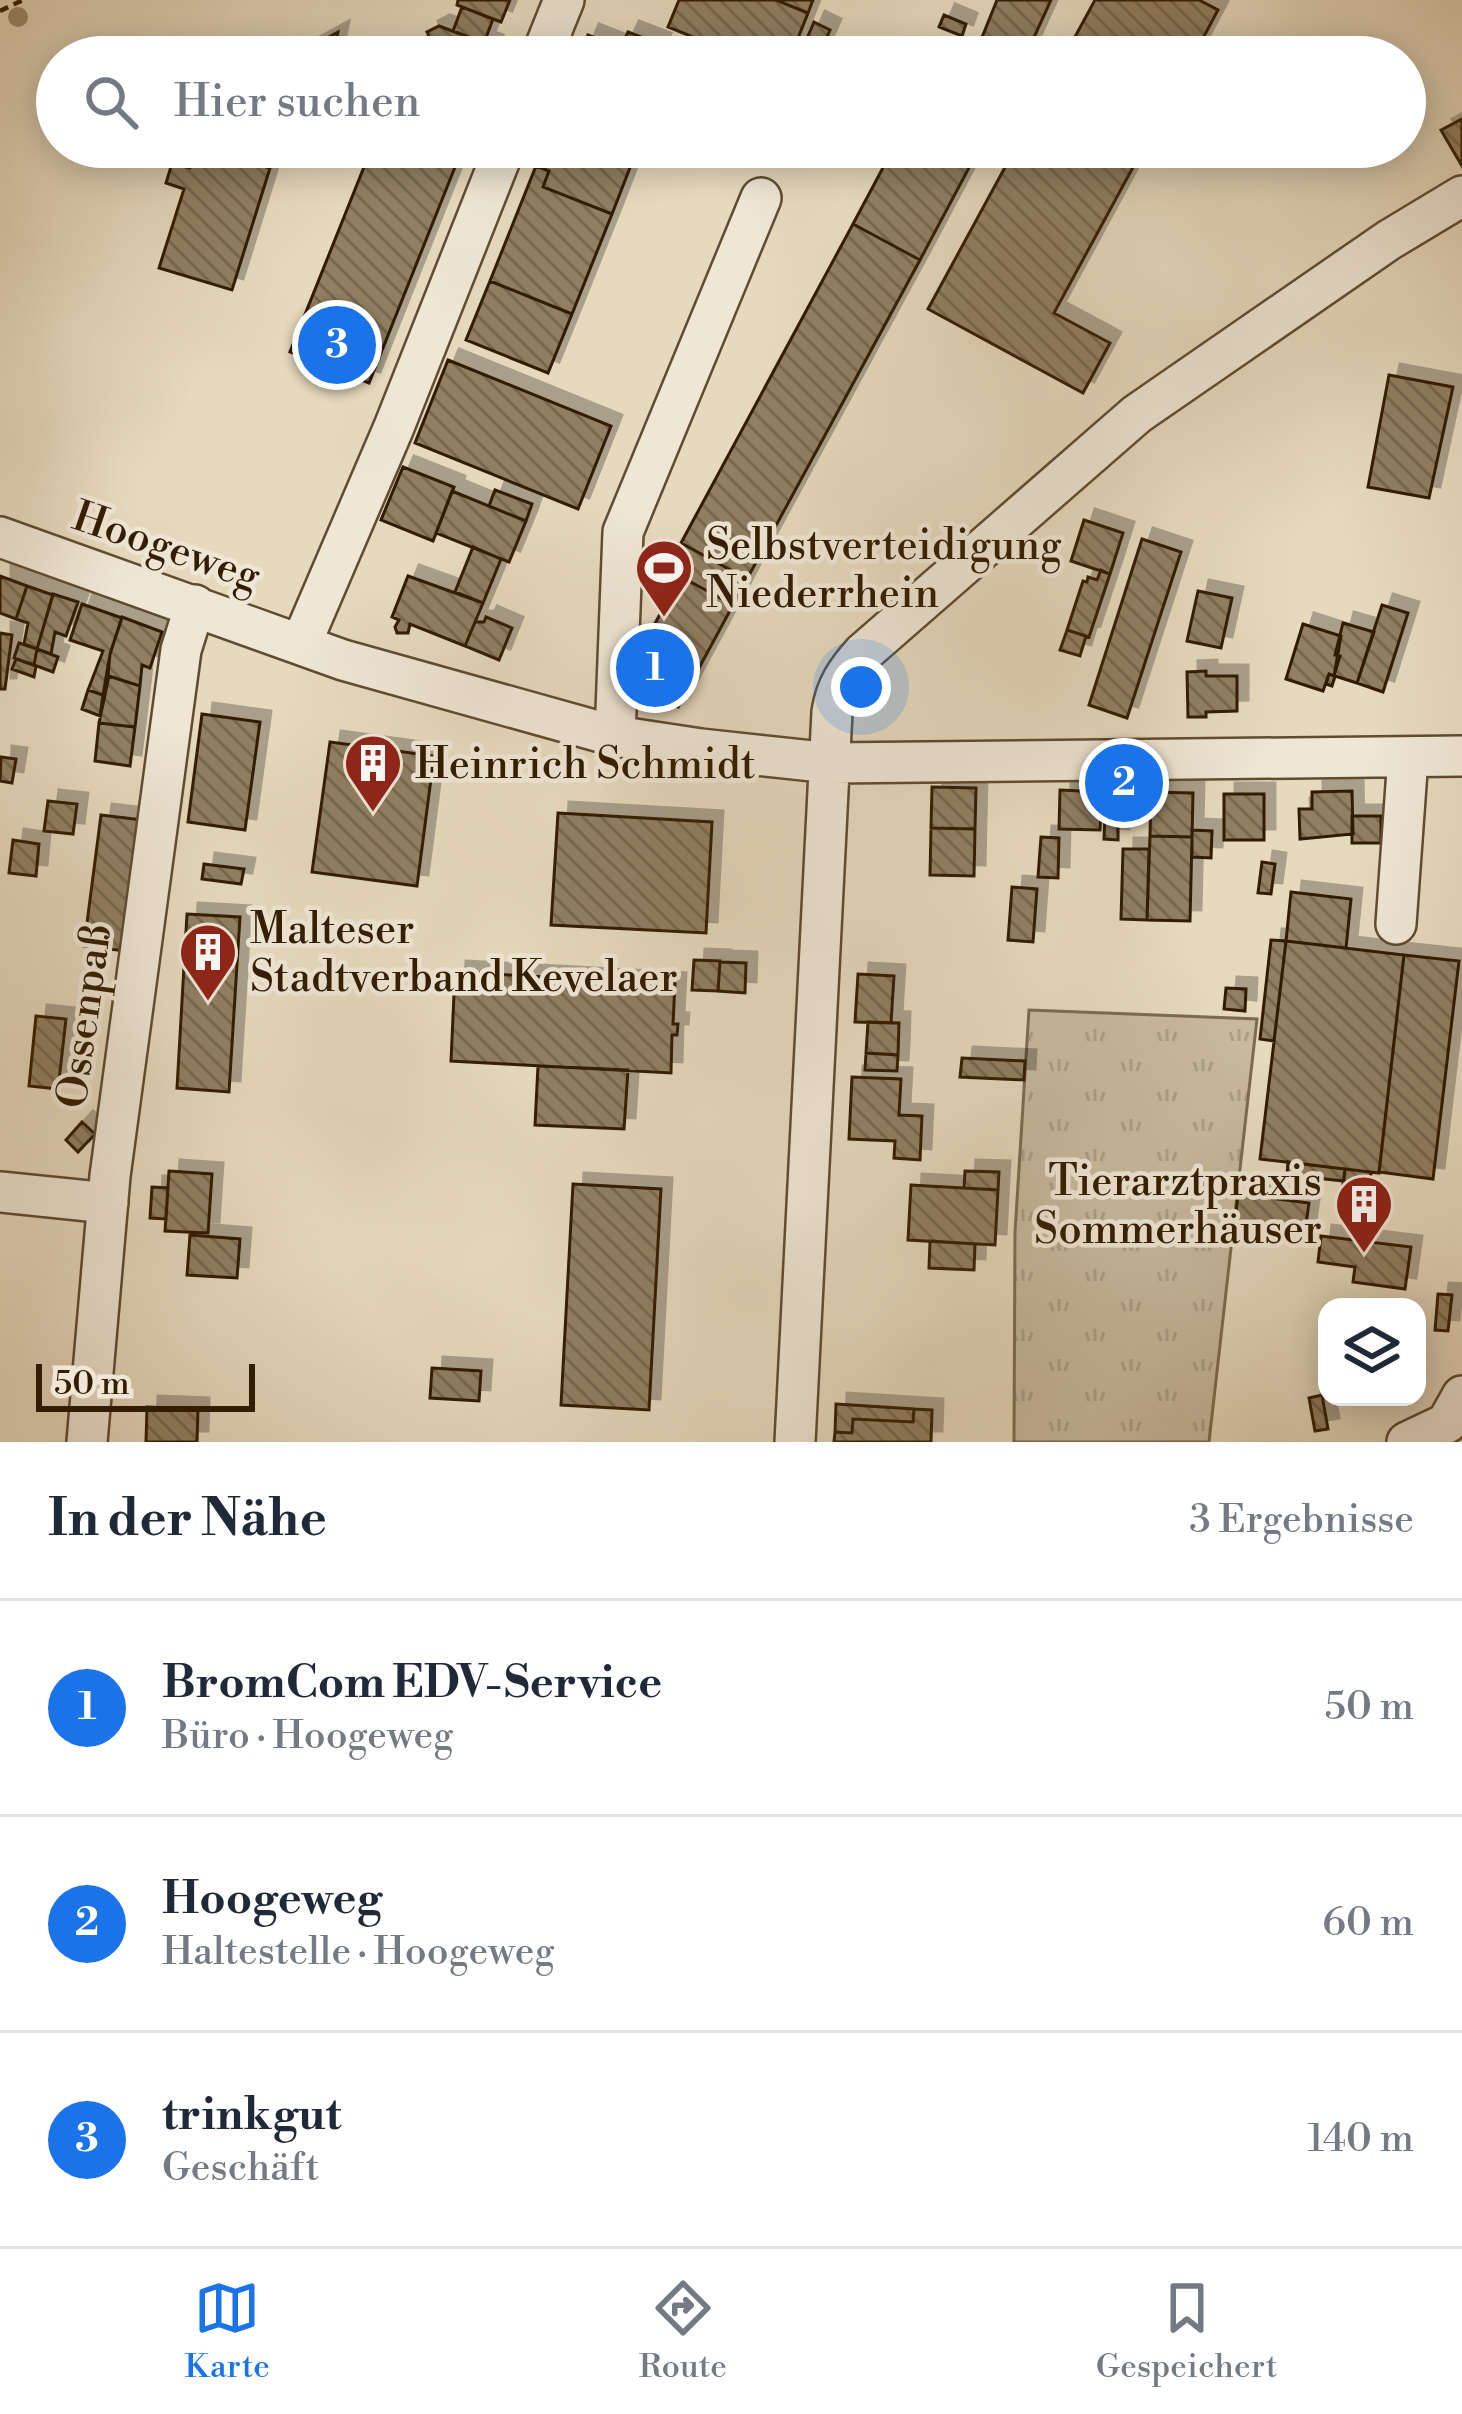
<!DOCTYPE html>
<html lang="de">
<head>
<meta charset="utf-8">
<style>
	body { margin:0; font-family:"Libre Bodoni",serif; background:#f2f2f3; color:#1f2937 }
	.controls { position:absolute; right:36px; bottom:36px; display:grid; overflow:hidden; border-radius:24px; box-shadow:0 6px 30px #0003 }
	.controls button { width:108px; height:108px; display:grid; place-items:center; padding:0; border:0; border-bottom:3px solid #e0e1e3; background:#fff; color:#1f2937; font:60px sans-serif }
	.scale { position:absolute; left:36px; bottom:30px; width:219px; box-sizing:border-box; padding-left:12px; border:6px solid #321d00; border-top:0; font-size:33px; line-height:42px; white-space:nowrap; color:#321d00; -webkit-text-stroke:9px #efe6d5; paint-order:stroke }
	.you { position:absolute; left:861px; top:687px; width:42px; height:42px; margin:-30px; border:9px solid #fff; border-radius:50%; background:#1a73e8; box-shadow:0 0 0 18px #1a73e833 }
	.badge { display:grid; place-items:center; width:78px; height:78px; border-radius:50%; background:#1a73e8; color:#fff; font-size:39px; font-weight:700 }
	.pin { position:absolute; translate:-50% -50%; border:6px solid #fff; box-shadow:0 3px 12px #0006 }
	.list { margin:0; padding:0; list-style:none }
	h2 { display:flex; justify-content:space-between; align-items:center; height:156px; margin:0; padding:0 48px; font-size:51px }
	h2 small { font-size:39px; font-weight:400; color:#747a83 }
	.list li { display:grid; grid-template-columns:78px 1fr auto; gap:36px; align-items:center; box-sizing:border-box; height:216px; padding:0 48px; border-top:3px solid #e0e1e3 }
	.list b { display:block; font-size:45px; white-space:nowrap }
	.list p { margin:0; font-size:39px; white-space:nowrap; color:#747a83 }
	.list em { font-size:39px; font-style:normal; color:#747a83 }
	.icon { flex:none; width:66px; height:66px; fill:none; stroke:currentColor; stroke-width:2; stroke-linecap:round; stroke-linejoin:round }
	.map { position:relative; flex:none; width:1462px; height:1442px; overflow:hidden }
	.search { position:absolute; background:#fff; box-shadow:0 6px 30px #0003; left:36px; right:36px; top:36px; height:132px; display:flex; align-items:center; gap:30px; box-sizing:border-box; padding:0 42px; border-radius:66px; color:#747a83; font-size:45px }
	.sheet { height:804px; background:#fff }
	nav { display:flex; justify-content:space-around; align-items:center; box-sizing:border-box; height:168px; border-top:3px solid #e0e1e3; background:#fff; font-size:33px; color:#747a83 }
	nav a { display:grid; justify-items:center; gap:6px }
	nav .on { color:#1a73e8 }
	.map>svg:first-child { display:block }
	.grass { fill:url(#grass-tufts); stroke:#7c6b4f; stroke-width:3 }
	.building { fill:url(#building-back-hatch); stroke:#321d00; stroke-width:3; filter:url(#shadow) }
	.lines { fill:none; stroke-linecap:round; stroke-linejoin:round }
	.minor-casing { stroke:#5f4c30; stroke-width:44 }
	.path { stroke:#321d00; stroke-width:4.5; stroke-dasharray:9 6; stroke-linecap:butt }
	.minor { stroke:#efe6d5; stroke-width:39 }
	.tree { fill:#9c8b6f }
	.labels { text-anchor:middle; stroke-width:9; stroke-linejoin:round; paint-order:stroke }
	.poi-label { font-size:42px; fill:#321d00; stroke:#efe6d5; text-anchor:start }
	.street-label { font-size:42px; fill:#321d00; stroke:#efe6d5 }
</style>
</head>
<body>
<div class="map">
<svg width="1462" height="1442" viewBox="0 0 1462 1442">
	<defs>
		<pattern id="grass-tufts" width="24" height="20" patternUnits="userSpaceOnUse" patternTransform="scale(3)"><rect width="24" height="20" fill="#c7b99e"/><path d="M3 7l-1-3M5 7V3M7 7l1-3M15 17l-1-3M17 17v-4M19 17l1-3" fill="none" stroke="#ab9f86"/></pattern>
		<pattern id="building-back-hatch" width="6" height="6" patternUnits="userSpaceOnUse" patternTransform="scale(3)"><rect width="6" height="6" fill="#907f63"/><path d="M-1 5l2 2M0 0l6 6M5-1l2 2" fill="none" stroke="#76674f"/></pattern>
		<filter id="shadow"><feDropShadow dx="11" dy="-11" stdDeviation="0" flood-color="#0004"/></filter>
	</defs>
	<rect width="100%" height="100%" fill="#e6d9be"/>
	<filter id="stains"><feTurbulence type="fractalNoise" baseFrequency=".00167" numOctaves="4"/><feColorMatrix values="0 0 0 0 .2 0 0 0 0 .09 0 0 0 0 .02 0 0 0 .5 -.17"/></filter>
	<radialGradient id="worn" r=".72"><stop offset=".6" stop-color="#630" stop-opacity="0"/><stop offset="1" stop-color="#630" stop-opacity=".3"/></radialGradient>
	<path class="grass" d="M1029,1010L1257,1019L1209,1442H1014L1015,1232Z"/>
	<path class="building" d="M458,0H510L501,22L457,5Z
		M679,0H776L808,13L792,53L756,38L748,57H742L668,27Z
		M776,0H813L808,13Z
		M997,0H1051L1025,57L981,40Z
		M1095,0H1199L1218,10L1193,57H1064Z
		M462,7L493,19L484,43L453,31Z
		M944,15L966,24L962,36L939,27Z
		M814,22L830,30L818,57H799Z
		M439,26L492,46L488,57H426L432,43L427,32Z
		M338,32L333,57H292Z
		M628,32L660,44L655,57H579L588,35L621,48Z
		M1462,119V166L1441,130Z
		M176,147H197L190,168L172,163Z
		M197,147H276L270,168Z
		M197,147L270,168L232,290L159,268L184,189L166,183L172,163L190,168Z
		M372,147H463L369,383L290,352Z
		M543,147H638L612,214L543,187L549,171L536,166Z
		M894,147H980L920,260L853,224Z
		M1016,147H1144L1054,313L1110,343L1083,393L928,309Z
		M536,166L549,171L543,187L612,214L572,314L490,281Z
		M853,224L920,260L747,579L681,543Z
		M490,281L572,314L548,373L466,340Z
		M448,360L611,426L578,509L415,443Z
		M1389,375L1453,387L1429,498L1368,487Z
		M403,467L454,487L433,541L381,520Z
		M495,490L532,504L526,521L489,506Z
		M452,491L526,521L509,562L436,533Z
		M1084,520L1123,533L1110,574L1071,561Z
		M1142,539L1181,552L1127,718L1089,705Z
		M681,543L747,579L733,605L667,569Z
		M473,547L501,559L483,603L455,592Z
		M667,569L733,605L678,707L648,690L653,627L680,578Z
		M1101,570L1110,574L1089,637L1067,630L1083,581L1087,582L1088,577L1097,580Z
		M0,576L27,586L16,619L0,613Z
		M408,576L483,603L465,646L410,624L408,633H397L395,627L399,620L392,617Z
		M27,586L53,595L37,649L24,644L28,623L16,619Z
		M1198,591L1232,598L1221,648L1187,641Z
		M53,594L78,602L66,636L55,632L51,654L37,649Z
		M82,604L122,618L110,654L103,695L88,690L103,651L70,640Z
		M1382,605L1408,613L1383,692L1357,683Z
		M122,617L162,632L150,668L142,665L140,686L108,676L110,654Z
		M486,617L512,628L499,660L465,646L475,622H484Z
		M1343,623L1374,632L1357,683L1335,676L1332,686L1326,684L1329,674L1334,676L1340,656L1335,655Z
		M1303,624L1341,636L1334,676L1329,674L1323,691L1286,679Z
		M1067,630L1086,636L1080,656L1060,650Z
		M0,633L12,635L5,689H0Z
		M19,643L37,649L34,665L14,658Z
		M37,649L58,657L53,672L34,665Z
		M16,659L36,666L34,677L12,669Z
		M1206,671V676H1237V711L1206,712V717H1188L1187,672Z
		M109,676L140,686L135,727L99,723Z
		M88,690L103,695L100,716L82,709Z
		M202,714L260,722L245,830L188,822Z
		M99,723L135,727L130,766L95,761Z
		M330,742L434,756L417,886L312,872Z
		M1,757L16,759L12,783L0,781Z
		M932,787L976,788L975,829L931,828Z
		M1060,790L1102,792L1100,830L1059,829Z
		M1352,791L1353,834L1300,839L1299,809H1312V792Z
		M1151,792L1193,793L1192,837L1150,836Z
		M1224,794H1264V840H1224Z
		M48,801L77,804L73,834L44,831Z
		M558,813L712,822L706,933L551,925Z
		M1105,813H1118V840L1104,839Z
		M101,815L143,820L126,951L84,946Z
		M1352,816H1381V843H1352Z
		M931,828L975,829L974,876L930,875Z
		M1192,830L1212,831L1211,858L1192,857Z
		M1150,836L1192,837L1190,921L1147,920Z
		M1041,837L1059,838L1058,878L1038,877Z
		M13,840L39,844L36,876L9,873Z
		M1123,849H1149L1147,920L1121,919Z
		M1262,862L1275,864L1271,894L1258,893Z
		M204,864L244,869L241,884L202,879Z
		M1012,887L1037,889L1033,942L1008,940Z
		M1291,892L1351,899L1346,948L1286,941Z
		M187,914L240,917L229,1092L177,1088Z
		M1271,940L1286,941L1274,1041L1260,1039Z
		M1286,941L1404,955L1379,1173L1260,1159Z
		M1404,955L1459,961L1433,1179L1379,1172Z
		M694,960L720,961L718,991L692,990Z
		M720,962L746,963L745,993L718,991Z
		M455,972L675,984L673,1024H678L677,1035H672L671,1073L451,1061Z
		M858,974L894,976L891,1023L855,1022Z
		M1226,988L1246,989L1245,1011L1224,1009Z
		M36,1016L66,1019L58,1089L29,1086Z
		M868,1022L899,1023L898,1055L866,1053Z
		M866,1053L898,1055L897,1071L865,1070Z
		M962,1058L1025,1061L1024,1080L960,1077Z
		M538,1066L628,1070L624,1129L535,1125Z
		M852,1077L901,1079L899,1115L922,1116L920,1160L894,1158L895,1141L849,1139Z
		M82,1122L95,1134L78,1152L66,1140Z
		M1288,1162L1345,1169L1344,1181L1287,1175Z
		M1345,1169L1371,1172L1370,1182L1343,1184Z
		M169,1171L212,1174L208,1233L165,1231Z
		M965,1171L999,1172L998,1190L964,1188Z
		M573,1184L661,1189L649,1410L561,1405Z
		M911,1185L998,1190L995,1245L908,1240Z
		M152,1187L168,1188L166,1219L150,1218Z
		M1238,1194L1309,1203L1305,1231L1235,1222Z
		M190,1235L240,1239L237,1278L187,1275Z
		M1321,1236L1411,1247L1405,1289L1353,1282L1355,1267L1318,1262Z
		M930,1241L975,1244L974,1270L929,1268Z
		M1438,1294L1452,1295L1448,1331L1435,1330Z
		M432,1368L481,1371L479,1401L430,1398Z
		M1322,1395L1328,1429L1315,1431L1309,1398Z
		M836,1404L914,1409L913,1422L853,1419L852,1433L835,1432Z
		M147,1407L198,1409L197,1442H146Z
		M914,1409L932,1410L931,1442H834L835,1432L852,1433L853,1419L913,1422Z"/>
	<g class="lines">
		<defs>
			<path id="minor" d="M541,57L564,0
				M0,537L343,660L615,736L701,749L831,763L1462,756
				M301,644L394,427L505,147
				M615,736L623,532L761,198
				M1396,924L1408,757
				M0,1192L108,1203
				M87,1442L110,1176L181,650L195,605
				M795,1442L832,712C836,687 846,672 863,653L1137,414L1389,240L1462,196
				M1407,1442L1447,1423L1462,1396"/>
		</defs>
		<use href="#minor" class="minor-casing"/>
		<path class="path" d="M0,11L23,0"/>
		<use href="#minor" class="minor"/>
	</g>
	<circle class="tree" cx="18" cy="17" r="10"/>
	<defs>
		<symbol id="stadium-pin" viewBox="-11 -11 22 30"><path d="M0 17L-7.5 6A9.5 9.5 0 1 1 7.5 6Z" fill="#8f2418" stroke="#efe6d5"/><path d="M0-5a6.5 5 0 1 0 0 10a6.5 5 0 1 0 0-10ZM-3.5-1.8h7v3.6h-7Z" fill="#fff"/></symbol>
		<symbol id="building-pin" viewBox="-11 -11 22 30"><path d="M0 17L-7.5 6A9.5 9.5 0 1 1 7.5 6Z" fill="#8f2418" stroke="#efe6d5"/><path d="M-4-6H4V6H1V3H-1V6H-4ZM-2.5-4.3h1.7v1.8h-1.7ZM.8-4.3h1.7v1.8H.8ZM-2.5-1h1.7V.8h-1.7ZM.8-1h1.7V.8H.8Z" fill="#fff"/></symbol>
	</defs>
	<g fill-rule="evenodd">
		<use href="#stadium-pin" x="631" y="535" width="66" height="90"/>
		<use href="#building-pin" x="340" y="730" width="66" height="90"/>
		<use href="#building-pin" x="175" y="919" width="66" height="90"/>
		<use href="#building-pin" x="1331" y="1171" width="66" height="90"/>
	</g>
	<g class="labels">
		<g class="poi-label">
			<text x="706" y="559">Selbstverteidigung<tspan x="706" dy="48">Niederrhein</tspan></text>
			<text x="415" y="778">Heinrich Schmidt</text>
			<text x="250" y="943">Malteser<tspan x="250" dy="48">Stadtverband Kevelaer</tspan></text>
			<text x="1322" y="1195" text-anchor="end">Tierarztpraxis<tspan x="1322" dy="48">Sommerhäuser</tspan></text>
		</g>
		<g class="street-label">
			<text transform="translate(167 545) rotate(19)" y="15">Hoogeweg</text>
			<text transform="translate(83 1016) rotate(-82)" y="15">Ossenpaß</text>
		</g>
	</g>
	<rect width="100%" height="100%" filter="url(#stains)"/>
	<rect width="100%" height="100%" fill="url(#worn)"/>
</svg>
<div class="controls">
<button><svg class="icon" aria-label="layers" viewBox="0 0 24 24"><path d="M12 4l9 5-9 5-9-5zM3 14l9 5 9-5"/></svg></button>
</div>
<div class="scale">50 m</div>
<div class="you"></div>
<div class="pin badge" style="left:655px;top:668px">1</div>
<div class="pin badge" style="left:1124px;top:783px">2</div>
<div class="pin badge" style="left:337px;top:345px">3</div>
<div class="search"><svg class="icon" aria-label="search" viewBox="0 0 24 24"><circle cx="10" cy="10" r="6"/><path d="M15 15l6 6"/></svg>Hier suchen</div>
</div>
<section class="sheet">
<h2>In der Nähe<small>3 Ergebnisse</small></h2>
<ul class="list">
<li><span class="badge">1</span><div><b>BromCom EDV-Service</b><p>Büro · Hoogeweg</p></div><em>50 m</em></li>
<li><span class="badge">2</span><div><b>Hoogeweg</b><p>Haltestelle · Hoogeweg</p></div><em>60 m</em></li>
<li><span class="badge">3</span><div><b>trinkgut</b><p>Geschäft</p></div><em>140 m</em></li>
</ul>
</section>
<nav>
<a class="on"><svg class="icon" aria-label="map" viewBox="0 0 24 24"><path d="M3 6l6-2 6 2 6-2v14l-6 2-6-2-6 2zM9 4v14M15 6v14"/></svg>Karte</a>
<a><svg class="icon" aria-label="directions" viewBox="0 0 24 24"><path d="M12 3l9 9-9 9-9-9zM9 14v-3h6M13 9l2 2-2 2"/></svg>Route</a>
<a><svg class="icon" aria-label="saved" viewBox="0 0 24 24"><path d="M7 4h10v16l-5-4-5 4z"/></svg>Gespeichert</a>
</nav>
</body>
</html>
